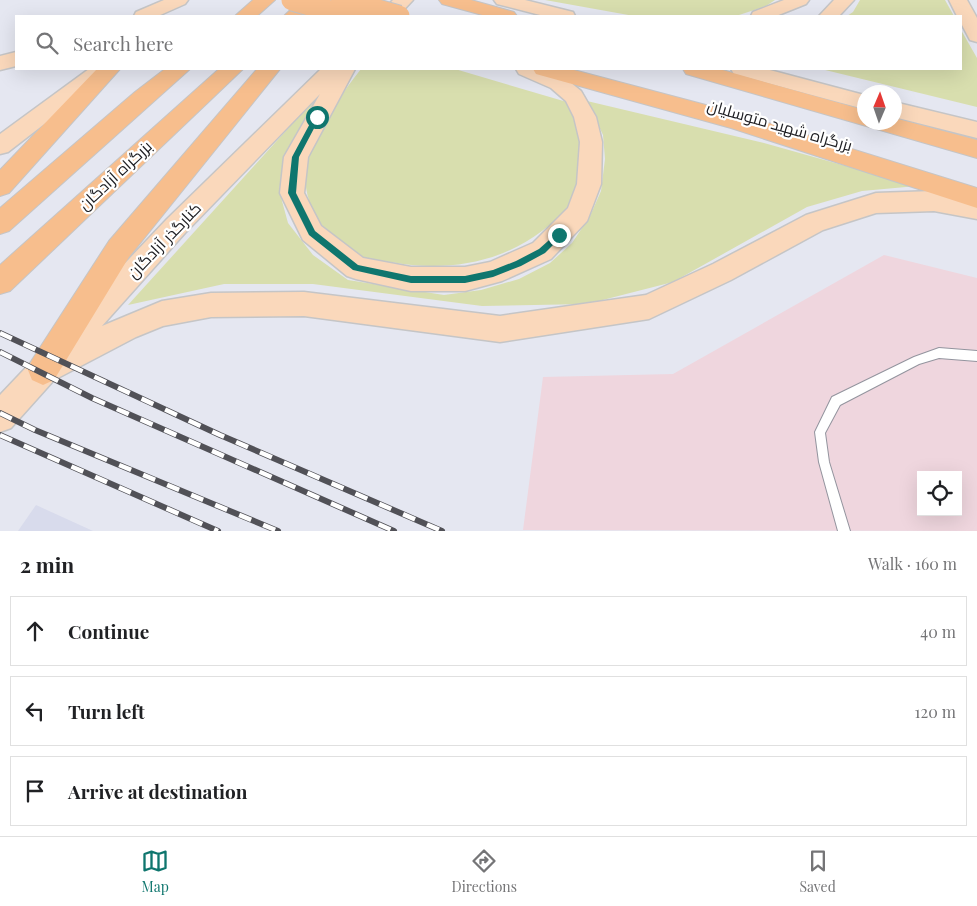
<!DOCTYPE html>
<html lang="en">
<head>
<meta charset="utf-8">
<style>
	body { margin:0; font-family:"Playfair Display",Cairo,serif; background:#f6f6f6; color:#202124 }
	.controls { position:absolute; right:15px; bottom:15px; display:grid; overflow:hidden; border-radius:0px; box-shadow:0 5px 20px #0002 }
	.controls button { width:45px; height:45px; display:grid; place-items:center; padding:0; border:0; border-bottom:1px solid #e0e0e0; background:#fff; color:#202124; font:25px sans-serif }
	.compass { position:absolute; left:857px; top:85px; width:45px; height:45px; border-radius:50%; background:#fff; box-shadow:0 5px 20px #0002; rotate:2deg }
	.stop { position:absolute; width:15px; height:15px; margin:-11px; border:4px solid #0f766e; border-radius:50%; background:#fff }
	.stop.end { background:#0f766e; border-color:#fff; box-shadow:0 1px 5px #0008 }
	.list { margin:0; padding:0; list-style:none }
	h2 { display:flex; justify-content:space-between; align-items:center; height:65px; margin:0; padding:0 20px; font-size:21px }
	h2 small { font-size:16px; font-weight:400; color:#757577 }
	.list li { display:grid; grid-template-columns:32px 1fr auto; gap:15px; align-items:center; box-sizing:border-box; height:70px; margin:0 10px 10px; padding:0 10px; border:1px solid #e0e0e0; border-radius:0px }
	.list b { display:block; font-size:19px; white-space:nowrap }
	.list em { font-size:16px; font-style:normal; color:#757577 }
	.icon { flex:none; width:28px; height:28px; fill:none; stroke:currentColor; stroke-width:2; stroke-linecap:round; stroke-linejoin:round }
	.map { position:relative; flex:none; width:977px; height:531px; overflow:hidden }
	.search { position:absolute; background:#fff; box-shadow:0 5px 20px #0002; left:15px; right:15px; top:15px; height:55px; display:flex; align-items:center; gap:12px; box-sizing:border-box; padding:0 18px; border-radius:0px; color:#757577; font-size:19px }
	.sheet { height:305px; background:#fff }
	nav { display:flex; justify-content:space-around; align-items:center; box-sizing:border-box; height:70px; border-top:1px solid #e0e0e0; background:#fff; font-size:14px; color:#757577 }
	nav a { display:grid; justify-items:center; gap:2px }
	nav .on { color:#0f766e }
	.map>svg:first-child { display:block }
	.commercial { fill:#efd6de; fill-rule:evenodd }
	.built { fill:#d8dbec }
	.green { fill:#d8deae }
	.lines { fill:none; stroke-linecap:round; stroke-linejoin:round }
	.lane-casing { stroke:#93949e; stroke-width:2 }
	.primary-casing { stroke:#c5c5c6; stroke-width:3 }
	.highway-casing { stroke:#c5c5c6; stroke-width:2 }
	.lane { fill:#fff; fill-rule:evenodd }
	.primary { fill:#fad8bb; fill-rule:evenodd }
	.highway { fill:#f7be8d; fill-rule:evenodd }
	.rail-casing { stroke:#515157; stroke-width:6 }
	.rail { stroke:#fff; stroke-width:4.5; stroke-dasharray:13; stroke-linecap:butt }
	.highway-bridge-casing { stroke:#c5c5c6; stroke-width:23; stroke-linecap:butt }
	.highway-bridge { stroke:#f7be8d; stroke-width:21 }
	.route { fill:#0f766e }
	.labels { text-anchor:middle; stroke-width:4.5; stroke-linejoin:round; paint-order:stroke }
	.street-label { font-size:16px; fill:#202024; stroke:#fff }
</style>
</head>
<body>
<div class="map">
<svg width="977" height="531" viewBox="0 0 977 531">
	<rect width="100%" height="100%" fill="#e5e7f1"/>
	<path class="commercial" d="M884,255L977,278V531L523,530L543,377L673,374ZM921,475H958V512H921Z"/>
	<path class="built" d="M36,505L93,531H18Z"/>
	<path class="green" d="M545,0H775L766,6L736,16H634Z
		M860,0H945L954,16H847L853,12Z
		M961,30L977,58V107L821,69H961Z
		M361,69H455L577,105C579,134 585,171 572,198C566,213 554,222 542,231C499,264 443,272 391,262C383,261 373,261 365,258C324,241 296,200 308,156C310,149 315,142 318,136C331,111 344,90 361,69Z
		M331,81L285,161L279,190L288,223L313,255L348,280L444,295L481,290L519,279L550,263L572,243L590,216L601,191L605,159L603,135L587,101L764,143L917,186L862,191L807,207L673,282L587,304L482,306L313,284H224L128,305Z"/>
	<g class="lines">
		<defs>
			<path id="lane" d="M939,348L977,351V361L939,358L919,364L840,405L825,433L829,462L850,531H838L819,462L815,432L832,397L914,357Z"/>
			<path id="primary" d="M164,0H188L185,4L158,16H134L136,12Z
				M393,0H413L398,16H378Z
				M494,0H525L573,12L575,16H544L497,4Z
				M784,0H809L806,4L776,16H751L753,12Z
				M834,0H854L839,16H819Z
				M949,0H967L977,18V42L970,40L961,23V16H957Z
				M16,52V66L0,70V56Z
				M89,69H112L109,74L8,152L0,154V134Z
				M321,69H355L308,157L304,193L321,226L363,258L411,267H465L490,262L533,243L568,208L577,184L580,142L574,117L566,101L551,88L519,74L516,69H544L565,78L581,91L596,117L602,142L601,184L587,221L551,259L502,281L465,291H411L356,279L347,276L303,240L280,193L284,157L320,94L185,233L102,326L162,301L211,293L304,292L500,316L646,295L713,264L806,215L876,193L934,191L977,199V219L934,211L876,213L823,230L731,280L649,319L500,342L304,316L211,317L163,326L136,337L54,380L11,428L0,432V395L167,219Z
				M731,69H766L864,95V109L734,74Z
				M894,102L977,122V138L894,117Z"/>
			<path id="highway" d="M253,0H275L257,16H235Z
				M301,0H323L306,16H284Z
				M439,0H471L514,12L517,16H486L442,4Z
				M97,69H120L9,193L0,196V170Z
				M165,69H190L9,231L0,234V208L135,92Z
				M219,69H243L10,291L0,294V265Z
				M257,69H280L129,257L54,380L43,385L32,380L28,370L32,360L109,241Z
				M533,69H570L736,113L977,188V208L731,128L536,74Z
				M683,69H719L864,110V122H894V118L977,140V158L686,74Z"/>
		</defs>
		<use href="#lane" class="lane-casing"/>
		<use href="#primary" class="primary-casing"/>
		<use href="#highway" class="highway-casing"/>
		<use href="#lane" class="lane"/>
		<use href="#primary" class="primary"/>
		<use href="#highway" class="highway"/>
		<defs>
			<path id="rail" d="M0,333L220,435L442,531
				M0,352L92,398L394,531
				M0,413L35,430L278,531
				M0,435L218,531"/>
		</defs>
		<use href="#rail" class="rail-casing"/>
		<use href="#rail" class="rail"/>
		<defs>
			<path id="highway-bridge" d="M292,0L347,16
				M342,0L399,16"/>
		</defs>
		<use href="#highway-bridge" class="highway-bridge-casing"/>
		<use href="#highway-bridge" class="highway-bridge"/>
	</g>
	<path class="route" d="M314,116L320,117L299,157L296,193L315,231L358,265L411,276H465L493,270L516,261L539,249L557,233H562L563,235L545,253L521,266L493,277L465,283H411L353,270L309,235L288,193L292,157Z"/>
	<g class="labels">
		<g class="street-label">
			<text transform="translate(780 125) rotate(16)" y="6">بزرگراه شهید متوسلیان</text>
			<text transform="translate(115 175) rotate(-43)" y="6">بزرگراه آزادگان</text>
			<text transform="translate(164 240) rotate(-46)" y="6">کنارگذر آزادگان</text>
		</g>
	</g>
</svg>
<div class="controls">
<button><svg class="icon" aria-label="locate" viewBox="0 0 24 24"><circle cx="12" cy="12" r="6"/><path d="M12 2v4M12 18v4M2 12h4M18 12h4"/></svg></button>
</div>
<svg class="compass" viewBox="-18 -18 36 36"><path d="M0-13l5 13h-10z" fill="#e53935"/><path d="M0 13l5-13h-10z" fill="#757577"/></svg>
<div class="stop" style="left:317px;top:117px"></div>
<div class="stop end" style="left:559px;top:235px"></div>
<div class="search"><svg class="icon" aria-label="search" viewBox="0 0 24 24"><circle cx="10" cy="10" r="6"/><path d="M15 15l6 6"/></svg>Search here</div>
</div>
<section class="sheet">
<h2>2 min<small>Walk · 160 m</small></h2>
<ul class="list">
<li><svg class="icon" aria-label="ahead" viewBox="0 0 24 24"><path d="M12 20V5M6 11l6-6 6 6"/></svg><div><b>Continue</b></div><em>40 m</em></li>
<li><svg class="icon" aria-label="left" viewBox="0 0 24 24"><path d="M17 20v-9H6M10 6l-5 5 5 5"/></svg><div><b>Turn left</b></div><em>120 m</em></li>
<li><svg class="icon" aria-label="arrive" viewBox="0 0 24 24"><path d="M6 21V4h12l-3 4 3 4H6"/></svg><div><b>Arrive at destination</b></div></li>
</ul>
</section>
<nav>
<a class="on"><svg class="icon" aria-label="map" viewBox="0 0 24 24"><path d="M3 6l6-2 6 2 6-2v14l-6 2-6-2-6 2zM9 4v14M15 6v14"/></svg>Map</a>
<a><svg class="icon" aria-label="directions" viewBox="0 0 24 24"><path d="M12 3l9 9-9 9-9-9zM9 14v-3h6M13 9l2 2-2 2"/></svg>Directions</a>
<a><svg class="icon" aria-label="saved" viewBox="0 0 24 24"><path d="M7 4h10v16l-5-4-5 4z"/></svg>Saved</a>
</nav>
</body>
</html>
